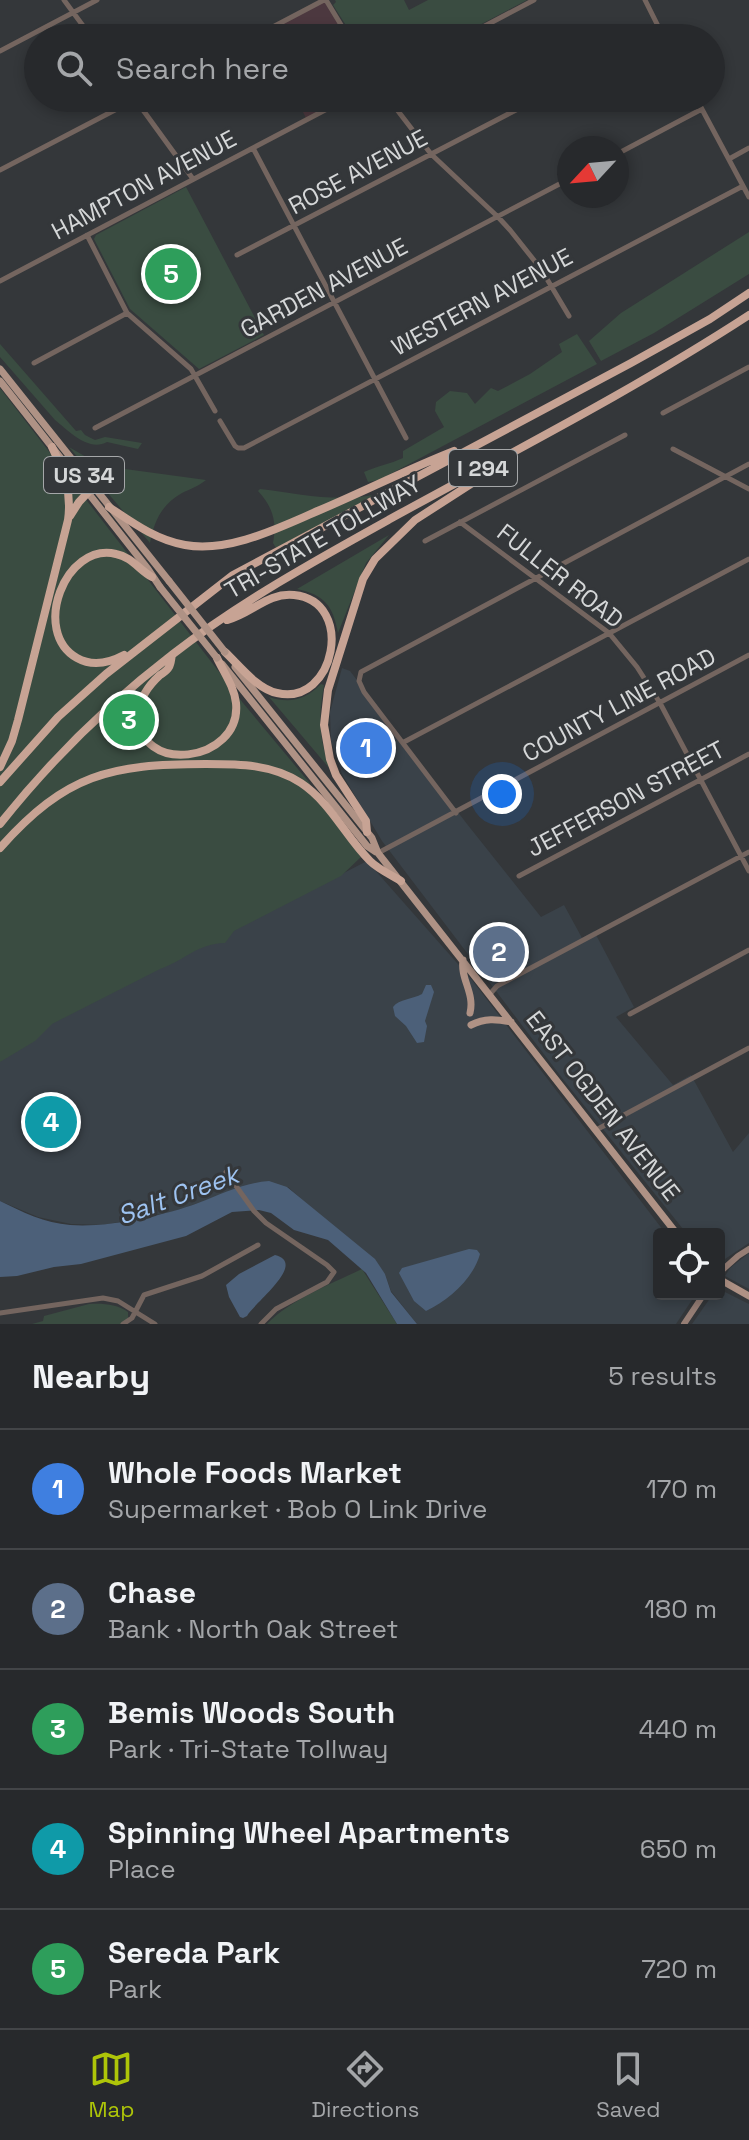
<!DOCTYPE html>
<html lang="en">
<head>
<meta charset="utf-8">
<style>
	body { margin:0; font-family:"Space Grotesk",sans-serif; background:#2f3134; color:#f1f3f6 }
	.controls { position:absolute; right:24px; bottom:24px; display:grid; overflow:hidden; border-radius:8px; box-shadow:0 4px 12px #0003 }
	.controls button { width:72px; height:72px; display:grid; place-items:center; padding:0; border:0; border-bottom:2px solid #434548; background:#27292c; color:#f1f3f6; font:40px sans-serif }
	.compass { position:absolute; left:557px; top:136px; width:72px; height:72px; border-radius:50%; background:#27292c; box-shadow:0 4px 12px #0003; rotate:244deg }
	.you { position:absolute; left:502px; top:794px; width:28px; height:28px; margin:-20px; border:6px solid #fff; border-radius:50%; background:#1a73e8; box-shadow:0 0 0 12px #1a73e833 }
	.badge { display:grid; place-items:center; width:52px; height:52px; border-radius:50%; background:#aec509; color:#fff; font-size:26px; font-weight:700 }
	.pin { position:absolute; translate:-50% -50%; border:4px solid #fff; box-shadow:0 2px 8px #0006 }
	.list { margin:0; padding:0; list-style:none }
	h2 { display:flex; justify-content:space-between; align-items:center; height:104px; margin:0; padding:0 32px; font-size:34px }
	h2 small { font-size:26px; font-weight:400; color:#a4a6a9 }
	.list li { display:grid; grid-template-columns:52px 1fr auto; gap:24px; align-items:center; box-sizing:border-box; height:120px; padding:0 32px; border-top:2px solid #434548 }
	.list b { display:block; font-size:30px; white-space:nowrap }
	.list p { margin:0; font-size:26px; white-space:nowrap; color:#a4a6a9 }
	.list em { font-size:26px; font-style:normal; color:#a4a6a9 }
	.icon { flex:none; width:44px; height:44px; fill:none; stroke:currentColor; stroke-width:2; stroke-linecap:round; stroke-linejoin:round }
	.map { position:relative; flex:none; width:749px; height:1324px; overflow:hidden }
	.search { position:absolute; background:#27292c; box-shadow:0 4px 12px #0003; left:24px; right:24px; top:24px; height:88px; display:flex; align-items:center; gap:20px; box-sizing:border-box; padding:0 28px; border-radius:44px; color:#a4a6a9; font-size:30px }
	.sheet { height:704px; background:#27292c }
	nav { display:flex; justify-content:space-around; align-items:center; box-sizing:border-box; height:112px; border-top:2px solid #434548; background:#27292c; font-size:22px; color:#a4a6a9 }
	nav a { display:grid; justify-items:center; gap:4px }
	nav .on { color:#aec509 }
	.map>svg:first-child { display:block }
	.built { fill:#3a4249 }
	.education { fill:#4c383f }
	.green { fill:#3a4c41 }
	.water { fill:#4c6079 }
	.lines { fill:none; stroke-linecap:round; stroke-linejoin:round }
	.street { stroke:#74655f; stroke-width:5 }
	.secondary { stroke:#967e75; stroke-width:6 }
	.primary { stroke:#af9285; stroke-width:7 }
	.highway { stroke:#c7a394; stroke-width:8 }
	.primary-bridge { stroke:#af9285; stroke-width:7 }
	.labels { text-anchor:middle; stroke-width:6; stroke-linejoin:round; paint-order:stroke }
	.shield { fill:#34373a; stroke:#a5a7a9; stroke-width:2 }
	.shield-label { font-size:22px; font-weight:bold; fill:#d5d7d8 }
	.street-label { font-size:24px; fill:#d5d7d8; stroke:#34373a }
	.water-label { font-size:26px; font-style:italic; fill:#9ec3f1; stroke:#34373a }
</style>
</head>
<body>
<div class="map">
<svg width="749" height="1324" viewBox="0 0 749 1324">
	<rect width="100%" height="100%" fill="#34373a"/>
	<path class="built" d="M342,668L350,671L467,824L541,917L564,905L582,938L594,931L634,1007L616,1017L673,1085L691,1075L733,1152L749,1133V1243L719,1263V1234H687L562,1078L382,841L342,774L331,741L330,712Z
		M367,861L472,980L666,1234H659V1294H696L676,1324H417L391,1291L385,1274L288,1187L198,1203L172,1212L103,1225L71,1224L38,1217L0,1201V1050Z
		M749,1253V1289L725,1276L730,1268Z
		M719,1289L749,1304V1324H692L713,1294H719Z"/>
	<path class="education" d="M325,1L348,38H265L263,33Z
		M296,98H345L306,118Z"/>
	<path class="green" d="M335,0H404L409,10L428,0H527L455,38H354L333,5L336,2Z
		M186,187L264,335L199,369L130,309L94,239L96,235Z
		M749,232V274L654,333L601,361L589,341L621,313Z
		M577,334L597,364L379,480L368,482L364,472C377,466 390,464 403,458V451L444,427L435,411L436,402L450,391L467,393L475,404L491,388L498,391L530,374L562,352L559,344Z
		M0,344L76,431L81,430L85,435L95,440L105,437L142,443L138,449L107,442C88,452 69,431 55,420L0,357Z
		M0,388L243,703L308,781L361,857L341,876L234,931L225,943C196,944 186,960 160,969L52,1024L35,1041L0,1062Z
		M69,447L93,461L125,469L206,480C199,486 190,489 182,493C162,504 154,521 150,543Z
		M260,489C301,494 337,503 378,494L276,548L273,543C277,522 273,507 258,491Z
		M389,535L366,563L338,633C333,606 325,595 297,589Z
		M321,684L324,685C318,718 319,738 330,769L269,697C290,704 305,700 321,684Z
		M362,1269L397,1324H267C290,1300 331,1284 362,1269Z
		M89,1304C102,1303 117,1304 128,1312V1318L121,1324H32L43,1321L44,1316Z"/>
	<path class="water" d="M426,985H431L434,992L425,1021L427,1026L424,1042L417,1043L406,1026L395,1016L393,1007C399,999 413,999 422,994Z
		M269,1181L287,1187L375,1259L385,1274L391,1292L417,1324H397L366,1273L328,1240L294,1230L271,1213L259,1210L232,1212L186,1236L81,1264L54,1267L17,1276L0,1277V1201C22,1212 45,1223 70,1225C107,1228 163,1216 198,1203C222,1194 243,1183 269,1181Z
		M469,1249L477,1250L480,1254C473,1279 449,1300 426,1311L414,1301L399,1273L402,1268Z
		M275,1255C308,1263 254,1303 247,1316L243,1318L240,1317L229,1297L226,1285L239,1274Z"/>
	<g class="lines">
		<path class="street" d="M64,0L92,38
			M326,0L349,38
			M645,0L664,38
			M252,38L324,0
			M462,38L534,0
			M0,51L97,0
			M388,98L431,154L498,217L510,230L541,269L569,316
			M696,98L749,197
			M135,99L193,179
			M253,148L406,438
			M617,154L702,109
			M729,159L749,148
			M0,170L138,98
			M87,235L127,313L191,369L215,411
			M237,255L539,98
			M0,281L348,98
			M34,363L127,313
			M663,413L749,367
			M220,421L235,446L238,448H244L743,186
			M95,428L569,179
			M673,449L749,489
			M460,522L609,633L637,667L660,703L749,871
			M425,541L625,435
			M404,742L749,559
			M456,813L364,692L359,681L361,672L749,464
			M378,853L749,655
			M519,876L749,754
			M490,994L497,986L749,852
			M630,1014L749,950
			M596,1130L749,1048
			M226,1172L254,1211L266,1223L327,1265L334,1272L327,1282L276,1309L261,1324
			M0,1313L103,1298L118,1301L155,1324
			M123,1324L132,1318L144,1295L202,1276L258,1245"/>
		<path class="secondary" d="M719,1273L738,1256L749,1249
			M684,1324L704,1294"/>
		<path class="primary" d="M0,369L169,581
			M0,381L148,569L160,587
			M222,664L367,846L376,852
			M235,667L372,838L378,853L677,1234
			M463,960C460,979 475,993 470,1013
			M471,1025C485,1018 496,1019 511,1022
			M719,1279L749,1296"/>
		<path class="highway" d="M109,507C133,523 156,540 185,545C230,553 280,527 320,510C365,491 408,469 454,451
			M70,516L79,502L93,487
			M225,652C239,665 257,689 277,693C335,707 356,601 294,595C268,592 251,614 227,620
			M124,655C109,663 93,667 77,658C31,632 65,542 116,554C132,557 139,570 152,577
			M172,655C171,659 171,664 169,667C167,671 163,673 160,675C149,685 140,697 139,712C135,777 242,763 236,703C234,686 224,673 217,658
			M0,767L12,741L18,720L68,520C72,492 64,472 52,447
			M0,782L58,717L106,674L233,575L631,363L710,319L749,293
			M0,824C50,761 109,703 173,654C240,602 316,560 390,519C510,453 634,390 749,315
			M367,832L366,821L336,775L330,759L324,725L328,690L363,579L375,559L415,520L511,458
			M0,848C66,774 110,764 206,764C239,764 272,764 301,783C331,803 345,836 370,861C378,869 391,875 401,881"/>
		<path class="primary-bridge" d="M169,581L225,652
			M160,587L217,658"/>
	</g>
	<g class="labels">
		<g class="shield">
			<rect x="449" y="450" width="68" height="36" rx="6"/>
			<rect x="44" y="457" width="80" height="36" rx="6"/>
		</g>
		<g class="shield-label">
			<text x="483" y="476">I 294</text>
			<text x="84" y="483">US 34</text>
		</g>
		<g class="street-label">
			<text transform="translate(358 172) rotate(-28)" y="8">ROSE AVENUE</text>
			<text transform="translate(144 185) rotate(-28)" y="8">HAMPTON AVENUE</text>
			<text transform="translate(324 288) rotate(-28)" y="8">GARDEN AVENUE</text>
			<text transform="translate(482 302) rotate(-28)" y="8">WESTERN AVENUE</text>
			<text transform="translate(323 537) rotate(-30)" y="8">TRI-STATE TOLLWAY</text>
			<text transform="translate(560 576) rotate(38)" y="8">FULLER ROAD</text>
			<text transform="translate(619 705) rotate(-28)" y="8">COUNTY LINE ROAD</text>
			<text transform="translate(626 799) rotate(-28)" y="8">JEFFERSON STREET</text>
			<text transform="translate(603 1106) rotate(52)" y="8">EAST OGDEN AVENUE</text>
		</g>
		<g class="water-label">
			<text transform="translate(178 1195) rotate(-20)" y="9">Salt Creek</text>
		</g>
	</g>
</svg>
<div class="controls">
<button><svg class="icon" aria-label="locate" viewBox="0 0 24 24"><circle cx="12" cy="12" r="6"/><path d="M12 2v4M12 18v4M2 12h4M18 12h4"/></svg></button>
</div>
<svg class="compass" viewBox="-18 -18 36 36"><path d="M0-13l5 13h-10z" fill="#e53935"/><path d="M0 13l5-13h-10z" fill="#a4a6a9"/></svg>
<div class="you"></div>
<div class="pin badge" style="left:366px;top:748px;background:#3f7fe0">1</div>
<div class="pin badge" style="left:499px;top:952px;background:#5c6f8a">2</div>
<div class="pin badge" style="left:129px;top:720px;background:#2e9e5b">3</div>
<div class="pin badge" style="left:51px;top:1122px;background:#0f9aa8">4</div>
<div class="pin badge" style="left:171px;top:274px;background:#2e9e5b">5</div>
<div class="search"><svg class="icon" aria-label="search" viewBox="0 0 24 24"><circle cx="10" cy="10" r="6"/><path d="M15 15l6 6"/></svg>Search here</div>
</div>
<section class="sheet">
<h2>Nearby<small>5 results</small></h2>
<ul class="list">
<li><span class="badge" style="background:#3f7fe0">1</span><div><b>Whole Foods Market</b><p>Supermarket · Bob O Link Drive</p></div><em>170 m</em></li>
<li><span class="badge" style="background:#5c6f8a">2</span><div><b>Chase</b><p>Bank · North Oak Street</p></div><em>180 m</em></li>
<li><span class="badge" style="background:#2e9e5b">3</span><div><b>Bemis Woods South</b><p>Park · Tri-State Tollway</p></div><em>440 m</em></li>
<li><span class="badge" style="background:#0f9aa8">4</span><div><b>Spinning Wheel Apartments</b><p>Place</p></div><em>650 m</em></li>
<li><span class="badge" style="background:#2e9e5b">5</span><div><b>Sereda Park</b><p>Park</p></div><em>720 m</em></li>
</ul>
</section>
<nav>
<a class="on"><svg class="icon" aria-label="map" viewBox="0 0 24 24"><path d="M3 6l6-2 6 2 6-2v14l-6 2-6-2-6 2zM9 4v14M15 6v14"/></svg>Map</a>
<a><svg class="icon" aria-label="directions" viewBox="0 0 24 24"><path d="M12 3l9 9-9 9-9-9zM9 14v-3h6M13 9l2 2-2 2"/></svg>Directions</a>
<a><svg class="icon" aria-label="saved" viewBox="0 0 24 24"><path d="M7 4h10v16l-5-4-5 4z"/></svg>Saved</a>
</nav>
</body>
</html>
